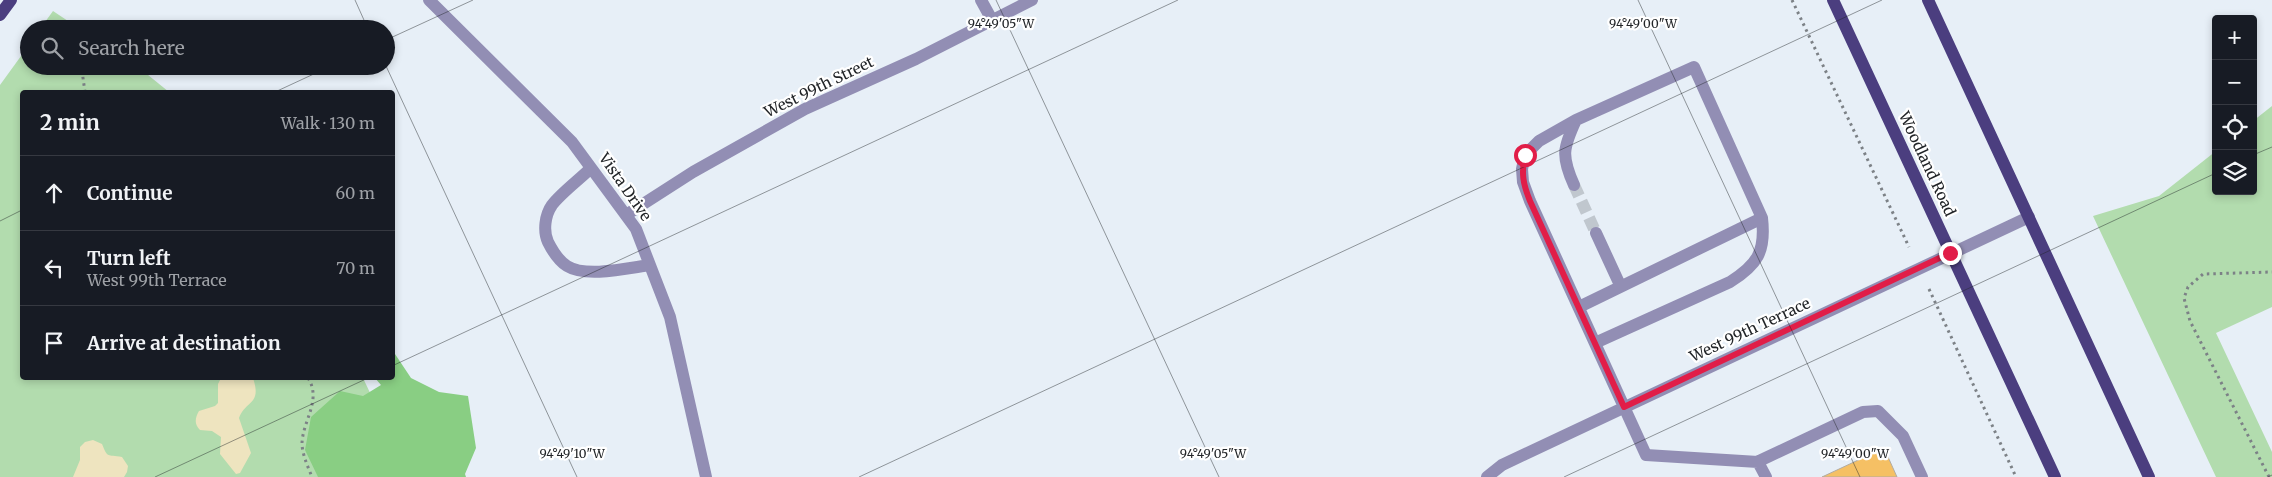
<!DOCTYPE html>
<html lang="en">
<head>
<meta charset="utf-8">
<style>
	body { margin:0; font-family:Merriweather,serif; background:#242831; color:#f1f3f6 }
	.controls { position:absolute; right:15px; top:15px; display:grid; overflow:hidden; border-radius:5px; box-shadow:0 2px 8px #0003 }
	.controls button { width:45px; height:45px; display:grid; place-items:center; padding:0; border:0; border-bottom:1px solid #363941; background:#171b24; color:#f1f3f6; font:25px sans-serif }
	.stop { position:absolute; width:15px; height:15px; margin:-11px; border:4px solid #e11d48; border-radius:50%; background:#fff }
	.stop.end { background:#e11d48; border-color:#fff; box-shadow:0 1px 5px #0008 }
	.list { margin:0; padding:0; list-style:none }
	h2 { display:flex; justify-content:space-between; align-items:center; height:65px; margin:0; padding:0 20px; font-size:21px }
	h2 small { font-size:16px; font-weight:400; color:#9ea1a6 }
	.list li { display:grid; grid-template-columns:32px 1fr auto; gap:15px; align-items:center; box-sizing:border-box; height:75px; padding:0 20px; border-top:1px solid #363941 }
	.list b { display:block; font-size:19px; white-space:nowrap }
	.list p { margin:0; font-size:16px; white-space:nowrap; color:#9ea1a6 }
	.list em { font-size:16px; font-style:normal; color:#9ea1a6 }
	.icon { flex:none; width:28px; height:28px; fill:none; stroke:currentColor; stroke-width:2; stroke-linecap:round; stroke-linejoin:round }
	.map { position:relative; flex:none; width:2272px; height:477px; overflow:hidden }
	.search { position:absolute; background:#171b24; box-shadow:0 2px 8px #0003; left:20px; top:20px; width:375px; height:55px; display:flex; align-items:center; gap:12px; box-sizing:border-box; padding:0 18px; border-radius:28px; color:#9ea1a6; font-size:19px }
	.panel { position:absolute; background:#171b24; box-shadow:0 2px 8px #0003; left:20px; top:90px; width:375px; height:290px; border-radius:5px }
	.map>svg:first-child { display:block }
	.green { fill:#b2dcae }
	.forest { fill:#89ce83 }
	.sand { fill:#eee4bf }
	.building { fill:#f5c064; stroke:#b1aba2 }
	.lines { fill:none; stroke-linecap:round; stroke-linejoin:round }
	.minor-tunnel { stroke:#c0c7ce; stroke-width:12; stroke-dasharray:12 6; stroke-linecap:butt }
	.path { stroke:#7c8186; stroke-width:3; stroke-dasharray:2.5 4; stroke-linecap:butt }
	.minor { stroke:#928eb4; stroke-width:12 }
	.major { stroke:#4b3e7f; stroke-width:12 }
	.route { stroke:#e11d48; stroke-width:6 }
	.ticks { fill:none; stroke:#222528; stroke-width:1; stroke-opacity:0.45 }
	.labels { text-anchor:middle; stroke-width:4.5; stroke-linejoin:round; paint-order:stroke }
	.street-label { font-size:15px; fill:#222528; stroke:#fff }
	.ticks-label { font-size:12px; text-anchor:middle; fill:#222528; stroke:#fff; stroke-width:4.5; stroke-linejoin:round; paint-order:stroke }
</style>
</head>
<body>
<div class="map">
<svg width="2272" height="477" viewBox="0 0 2272 477">
	<rect width="100%" height="100%" fill="#e7eff7"/>
	<path class="green" d="M53,11L80,29H40Z
		M29,45V66H137L169,92H22V378H363L410,477H0V85Z
		M2272,106V307L2216,333L2272,452V477H2216L2093,216L2159,196L2216,151V191H2253V121Z"/>
	<path class="forest" d="M393,351L411,378L439,392L468,396L476,448L465,474L466,477H318L305,450L311,417L340,391L363,396L381,385L375,378H392Z"/>
	<path class="sand" d="M221,378H253C262,405 246,400 239,418L251,453L240,473L236,474L220,454L221,437L212,431L200,430C194,424 195,418 199,411L215,406L218,403V384Z
		M93,440L102,444C108,459 107,454 122,457L128,466L127,472L124,477H73L80,460V447L85,442Z"/>
	<path class="building" d="M1884,448L1897,477H1822Z"/>
	<g class="lines">
		<path class="minor-tunnel" d="M1574,185L1596,233"/>
		<path class="path" d="M1792,0L1909,247
			M77,66L82,71L85,92
			M1929,289L2016,477
			M308,378C322,400 303,420 302,443C302,454 308,467 312,477
			M2269,477L2190,321L2184,298L2188,287L2203,274L2272,272"/>
		<path class="minor" d="M429,0L572,142L636,229L670,317L706,477
			M981,0L992,20
			M591,168C580,179 561,193 552,205C545,215 543,231 548,242C552,250 559,261 567,266C586,278 628,268 650,265
			M1574,185C1561,156 1563,148 1576,120
			M626,215L693,172L805,109L916,59L1032,0
			M1596,233L1620,285
			M1579,307L1762,218
			M1595,343L1730,282C1757,265 1766,252 1762,218L1694,67L1576,120L1539,141L1525,155L1522,169L1523,182L1530,201L1646,455L1758,462L1766,477
			M1757,462L1863,412L1878,411L1903,436L1922,477
			M1487,477L1502,465L2029,217"/>
		<path class="major" d="M1833,0L2055,477
			M1928,0L2149,477
			M0,15L11,0"/>
	</g>
	<g class="lines">
		<path class="route" d="M1525,155C1521,173 1523,184 1530,201L1624,407L1950,253"/>
	</g>
	<path class="ticks" d="M355,0L368,29M996,0L1219,477M1638,0L1860,477M386,40L473,0M386,66L577,477M275,92L331,66M2253,155L2272,147M0,221L22,210M392,366L1178,0M155,477L368,378M859,477L1882,0M1564,477L2216,173M2268,477L2272,475"/>
	<g class="labels">
		<g class="street-label">
			<text transform="translate(819 87) rotate(-26)" y="5">West 99th Street</text>
			<text transform="translate(1927 164) rotate(65)" y="5">Woodland Road</text>
			<text transform="translate(625 187) rotate(55)" y="5">Vista Drive</text>
			<text transform="translate(1750 330) rotate(-25)" y="5">West 99th Terrace</text>
		</g>
	</g>
	<g class="ticks-label">
		<text x="1001" y="28">94°49'05"W</text>
		<text x="1643" y="28">94°49'00"W</text>
		<text x="572" y="458">94°49'10"W</text>
		<text x="1213" y="458">94°49'05"W</text>
		<text x="1855" y="458">94°49'00"W</text>
	</g>
</svg>
<div class="controls">
<button>+</button>
<button>−</button>
<button><svg class="icon" aria-label="locate" viewBox="0 0 24 24"><circle cx="12" cy="12" r="6"/><path d="M12 2v4M12 18v4M2 12h4M18 12h4"/></svg></button>
<button><svg class="icon" aria-label="layers" viewBox="0 0 24 24"><path d="M12 4l9 5-9 5-9-5zM3 14l9 5 9-5"/></svg></button>
</div>
<div class="stop" style="left:1525px;top:155px"></div>
<div class="stop end" style="left:1950px;top:253px"></div>
<div class="search"><svg class="icon" aria-label="search" viewBox="0 0 24 24"><circle cx="10" cy="10" r="6"/><path d="M15 15l6 6"/></svg>Search here</div>
<section class="panel">
<h2>2 min<small>Walk · 130 m</small></h2>
<ul class="list">
<li><svg class="icon" aria-label="ahead" viewBox="0 0 24 24"><path d="M12 20V5M6 11l6-6 6 6"/></svg><div><b>Continue</b></div><em>60 m</em></li>
<li><svg class="icon" aria-label="left" viewBox="0 0 24 24"><path d="M17 20v-9H6M10 6l-5 5 5 5"/></svg><div><b>Turn left</b><p>West 99th Terrace</p></div><em>70 m</em></li>
<li><svg class="icon" aria-label="arrive" viewBox="0 0 24 24"><path d="M6 21V4h12l-3 4 3 4H6"/></svg><div><b>Arrive at destination</b></div></li>
</ul>
</section>
</div>
</body>
</html>
